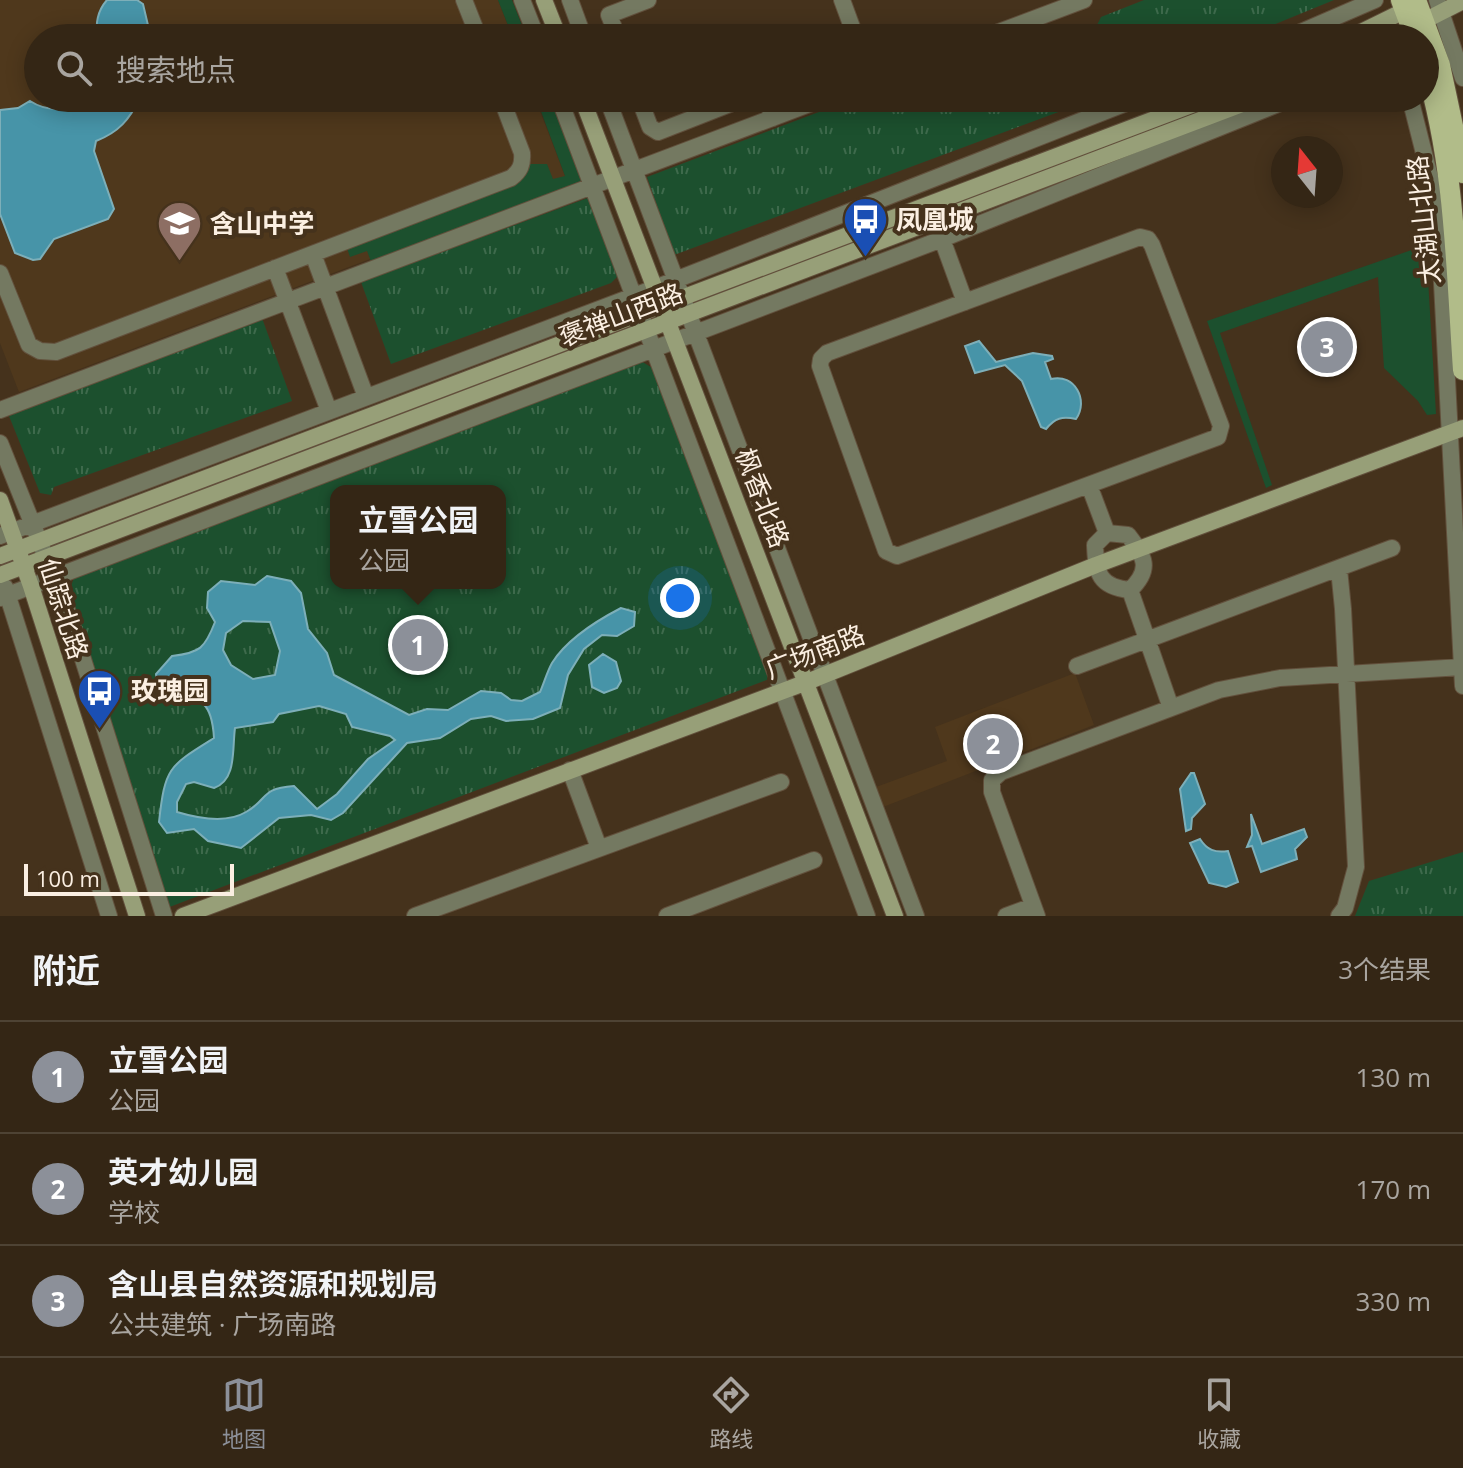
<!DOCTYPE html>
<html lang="zh">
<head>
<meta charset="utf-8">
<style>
	body { margin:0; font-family:"Open Sans","Noto Sans SC",sans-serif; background:#3f3222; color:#f1f3f6 }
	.compass { position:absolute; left:1271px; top:136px; width:72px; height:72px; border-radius:50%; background:#342615; box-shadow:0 4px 20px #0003; rotate:343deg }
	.scale { position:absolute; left:24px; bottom:20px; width:210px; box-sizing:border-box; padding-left:8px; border:4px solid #fbefe2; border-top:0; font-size:22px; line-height:28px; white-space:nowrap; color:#fbefe2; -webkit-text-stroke:6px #45321c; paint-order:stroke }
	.you { position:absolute; left:680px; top:598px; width:28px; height:28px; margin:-20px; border:6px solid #fff; border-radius:50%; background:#1a73e8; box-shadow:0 0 0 12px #1a73e833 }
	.badge { display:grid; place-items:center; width:52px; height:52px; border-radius:50%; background:#8c9099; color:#fff; font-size:26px; font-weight:700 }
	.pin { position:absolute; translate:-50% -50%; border:4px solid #fff; box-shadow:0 2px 8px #0006 }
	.popup { position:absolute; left:330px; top:485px; width:176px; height:104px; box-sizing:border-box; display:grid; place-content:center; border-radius:16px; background:#342615; filter:drop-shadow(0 2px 6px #0005); font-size:26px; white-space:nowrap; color:#a9a5a0 }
	.popup b { font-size:30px; color:#f1f3f6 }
	.popup::after { content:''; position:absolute; left:50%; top:100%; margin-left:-16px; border:16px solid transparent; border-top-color:#342615 }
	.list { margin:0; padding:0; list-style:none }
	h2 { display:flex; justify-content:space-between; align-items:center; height:104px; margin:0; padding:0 32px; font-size:34px }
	h2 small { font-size:26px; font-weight:400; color:#a9a5a0 }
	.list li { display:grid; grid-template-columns:52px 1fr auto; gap:24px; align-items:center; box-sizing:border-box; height:112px; padding:0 32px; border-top:2px solid #4e4334 }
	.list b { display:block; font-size:30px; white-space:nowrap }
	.list p { margin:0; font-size:26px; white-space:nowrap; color:#a9a5a0 }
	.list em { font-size:26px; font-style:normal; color:#a9a5a0 }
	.icon { flex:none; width:44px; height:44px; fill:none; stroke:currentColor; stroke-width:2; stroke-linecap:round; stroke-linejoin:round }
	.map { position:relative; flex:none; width:1463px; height:916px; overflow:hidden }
	.search { position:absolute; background:#342615; box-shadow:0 4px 20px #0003; left:24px; right:24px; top:24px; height:88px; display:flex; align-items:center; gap:20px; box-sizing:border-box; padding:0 28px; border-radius:44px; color:#a9a5a0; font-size:30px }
	.sheet { height:440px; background:#342615 }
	nav { display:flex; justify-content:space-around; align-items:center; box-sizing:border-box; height:112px; border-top:2px solid #4e4334; background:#342615; font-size:22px; color:#a9a5a0 }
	nav a { display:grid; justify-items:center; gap:4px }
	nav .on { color:#8c9099 }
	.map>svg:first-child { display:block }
	.built { fill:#4f381c }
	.grass { fill:#1c502e }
	.park { fill:url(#park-tufts); fill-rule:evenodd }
	.water { fill:#4794a8; stroke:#7dafb9; stroke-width:2; fill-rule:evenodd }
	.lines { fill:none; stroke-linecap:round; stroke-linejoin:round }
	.street-casing { stroke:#62503c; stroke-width:18 }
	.secondary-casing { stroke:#62503c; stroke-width:18 }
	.primary-casing { stroke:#62503c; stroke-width:22 }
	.street { stroke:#747961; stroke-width:16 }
	.secondary { stroke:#979f78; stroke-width:16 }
	.primary { stroke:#b1bc89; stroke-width:20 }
	.labels { text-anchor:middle; stroke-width:8; stroke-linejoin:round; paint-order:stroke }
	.poi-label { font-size:26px; font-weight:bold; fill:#fbefe2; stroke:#45321c; text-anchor:start }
	.street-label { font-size:26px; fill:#fbefe2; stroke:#45321c }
</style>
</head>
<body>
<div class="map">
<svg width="1463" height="916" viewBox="0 0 1463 916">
	<defs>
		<pattern id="park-tufts" width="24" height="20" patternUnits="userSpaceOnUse" patternTransform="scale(2)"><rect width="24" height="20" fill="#1c502e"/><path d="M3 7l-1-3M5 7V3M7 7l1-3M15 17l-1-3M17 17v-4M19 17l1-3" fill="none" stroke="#3e6a4c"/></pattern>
	</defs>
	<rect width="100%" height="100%" fill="#45321c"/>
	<path class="built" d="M0,0H498L513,38H38V98H535L568,184L19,392L0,343Z
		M1075,673L1094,725L883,807L876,787L947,761L935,727Z"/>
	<path class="grass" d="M498,0H512L527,38H513Z
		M536,98H550L581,181L372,264L367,251L350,257L347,248L529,164H547L553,179L565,176Z
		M1426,245L1436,414L1427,415L1418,401L1384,368L1378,277L1220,333L1272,485L1266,488L1207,321Z"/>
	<path class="park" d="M1144,0H1334L1241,38H1098L1095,29L1101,17Z
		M856,98H1069L1072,107L674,255L647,177Z
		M593,196L621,273L611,283L391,364L361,282Z
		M262,318L292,401L54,487L51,495L40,493L9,416Z
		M641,361L659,372L777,676L159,911L60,614L76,573ZM336,491H500V583H336Z
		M1463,852V916H1355L1369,881Z"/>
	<path class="water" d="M107,0H137L143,4L151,38H99C94,25 98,10 107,0Z
		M85,98H140C129,120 119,132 96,141L94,151L114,209L108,219L54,239L40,259L33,260L15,253L0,214V110L18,108L30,101C47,112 69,112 85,98Z
		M979,341L996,362L1033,353L1052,356L1053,359L1045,362L1051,379C1075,373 1089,401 1076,419C1062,416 1055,418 1046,429L1041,427L1022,381L1005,365L975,373L965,346Z
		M267,576L291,581L301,593L308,629L327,653L334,675L409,715L427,709L448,710L481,691L501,693L511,700L522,701L540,692C544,683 547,672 552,663C567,639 596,621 621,608L635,612L634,626L617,636L602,635L584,649L568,675L560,708L533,719L506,721L491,716L471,719L440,738L407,743L343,813L331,820L311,815L279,818L241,848L208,841L194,829L167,833L159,822C165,767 169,766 214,738C212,703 202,695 167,697L158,689L156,674L172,656C200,653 205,648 215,622L207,608L208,592L221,581L255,585ZM243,621L270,622L280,651L275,675L253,679L231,665L223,650L226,633ZM319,706L346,714L352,727L390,736L395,740L368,759L337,794L317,809L294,786C259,789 270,798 246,812C226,824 197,818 177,812V802L186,784L194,782L214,788C237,780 232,749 235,728L273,722L279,714Z
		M603,654L616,662L621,681L617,688L604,693L592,687L589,665Z
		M1191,773H1194L1205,804L1192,818L1191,829L1186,831L1180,789Z
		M1251,814L1262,844L1304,829L1307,837L1295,849L1297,859L1261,872L1252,846L1247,847L1252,835Z
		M1200,839C1207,850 1215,853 1228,851L1238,882L1226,887L1209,883L1190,843Z"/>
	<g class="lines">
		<defs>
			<path id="street" d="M464,0L479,38
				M522,0L537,38
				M570,0L584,38
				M842,0L856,38
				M1437,0L1463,78
				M618,38L609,15L648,0
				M983,38L1084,0
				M1287,38L1375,0
				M559,98L867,916
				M607,98L916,916
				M639,98L650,127L658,132L745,98
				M766,98L773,118
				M1410,98L1431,181L1441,264L1463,686
				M1140,237L1148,239L1152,245L1221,426L1218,437L897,556L886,551L820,366L821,359L827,353Z
				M942,239L965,302
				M313,254L366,397
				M275,268L329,411
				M0,273L29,345L40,351L56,352L511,178C520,171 523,165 522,153L501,98
				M0,410L825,98
				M0,443L69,615L164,916
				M1089,485L1107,533
				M1107,533L1128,535C1145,557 1152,569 1130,590C1099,587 1096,573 1095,545Z
				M0,536L655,288L1139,98
				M5,587L109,916
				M1130,590L1171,708
				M0,598L942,239L1293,98
				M1077,666L1392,548
				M570,770L599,848
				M415,916L781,782
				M667,916L814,860
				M1006,916L1033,906
				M1037,916L992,792V780L1001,772L1219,690L1280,678L1462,667
				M1339,916L1345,908L1356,867L1343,609L1339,569"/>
			<path id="secondary" d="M544,0L559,38
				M1349,38L1414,6
				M1391,38L1463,1
				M582,98L895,916
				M0,500L31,586L137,916
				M0,556L1210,98
				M0,575L1258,98
				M183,916L807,682L1096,565L1463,428"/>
			<path id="primary" d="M1401,0L1415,38
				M1416,0L1440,65L1463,173
				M1425,66C1455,164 1456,268 1463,370"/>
		</defs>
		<use href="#street" class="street-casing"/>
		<use href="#secondary" class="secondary-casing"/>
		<use href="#primary" class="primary-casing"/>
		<use href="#street" class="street"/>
		<use href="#secondary" class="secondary"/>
		<use href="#primary" class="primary"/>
	</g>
	<defs>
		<symbol id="bus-pin" viewBox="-11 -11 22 30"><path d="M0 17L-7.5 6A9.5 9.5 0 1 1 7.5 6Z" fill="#1a4fb4" stroke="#45321c"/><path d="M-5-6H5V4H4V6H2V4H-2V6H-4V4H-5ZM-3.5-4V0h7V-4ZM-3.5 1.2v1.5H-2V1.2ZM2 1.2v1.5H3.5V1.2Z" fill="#fff"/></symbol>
		<symbol id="school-pin" viewBox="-11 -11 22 30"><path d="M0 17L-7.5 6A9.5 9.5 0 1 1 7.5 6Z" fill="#8d6e63" stroke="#45321c"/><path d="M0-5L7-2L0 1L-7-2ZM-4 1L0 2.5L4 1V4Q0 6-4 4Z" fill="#fff"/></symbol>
	</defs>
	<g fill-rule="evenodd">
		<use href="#bus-pin" x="840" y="194" width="51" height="69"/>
		<use href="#school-pin" x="154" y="198" width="51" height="69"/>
		<use href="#bus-pin" x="74" y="666" width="51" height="69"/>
	</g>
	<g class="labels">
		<g class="poi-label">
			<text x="896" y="229">凤凰城</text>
			<text x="210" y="233">含山中学</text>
			<text x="131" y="700">玫瑰园</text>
		</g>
		<g class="street-label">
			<text transform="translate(1424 220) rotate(-96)" y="9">太湖山北路</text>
			<text transform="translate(621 315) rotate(-21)" y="9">褒禅山西路</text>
			<text transform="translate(762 498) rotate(69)" y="9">枫香北路</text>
			<text transform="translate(63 609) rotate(72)" y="9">仙踪北路</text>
			<text transform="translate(815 652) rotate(-21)" y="9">广场南路</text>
		</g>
	</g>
</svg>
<svg class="compass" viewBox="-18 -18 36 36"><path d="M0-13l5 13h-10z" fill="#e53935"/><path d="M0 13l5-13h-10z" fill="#a9a5a0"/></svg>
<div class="scale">100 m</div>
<div class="you"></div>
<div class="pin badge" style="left:418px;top:645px">1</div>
<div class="popup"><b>立雪公园</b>公园</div>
<div class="pin badge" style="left:993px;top:744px">2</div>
<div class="pin badge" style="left:1327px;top:347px">3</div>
<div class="search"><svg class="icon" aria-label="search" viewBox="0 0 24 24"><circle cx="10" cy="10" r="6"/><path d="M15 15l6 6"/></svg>搜索地点</div>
</div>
<section class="sheet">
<h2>附近<small>3个结果</small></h2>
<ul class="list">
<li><span class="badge">1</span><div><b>立雪公园</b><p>公园</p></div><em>130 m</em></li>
<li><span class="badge">2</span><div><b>英才幼儿园</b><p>学校</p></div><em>170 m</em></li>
<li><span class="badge">3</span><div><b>含山县自然资源和规划局</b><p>公共建筑 · 广场南路</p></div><em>330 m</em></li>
</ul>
</section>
<nav>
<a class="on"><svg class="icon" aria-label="map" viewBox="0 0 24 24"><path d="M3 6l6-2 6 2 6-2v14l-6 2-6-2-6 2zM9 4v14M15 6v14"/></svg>地图</a>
<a><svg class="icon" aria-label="directions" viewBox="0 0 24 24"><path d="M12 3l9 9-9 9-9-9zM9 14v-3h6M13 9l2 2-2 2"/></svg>路线</a>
<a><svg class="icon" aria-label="saved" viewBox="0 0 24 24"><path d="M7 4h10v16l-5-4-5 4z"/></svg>收藏</a>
</nav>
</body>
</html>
